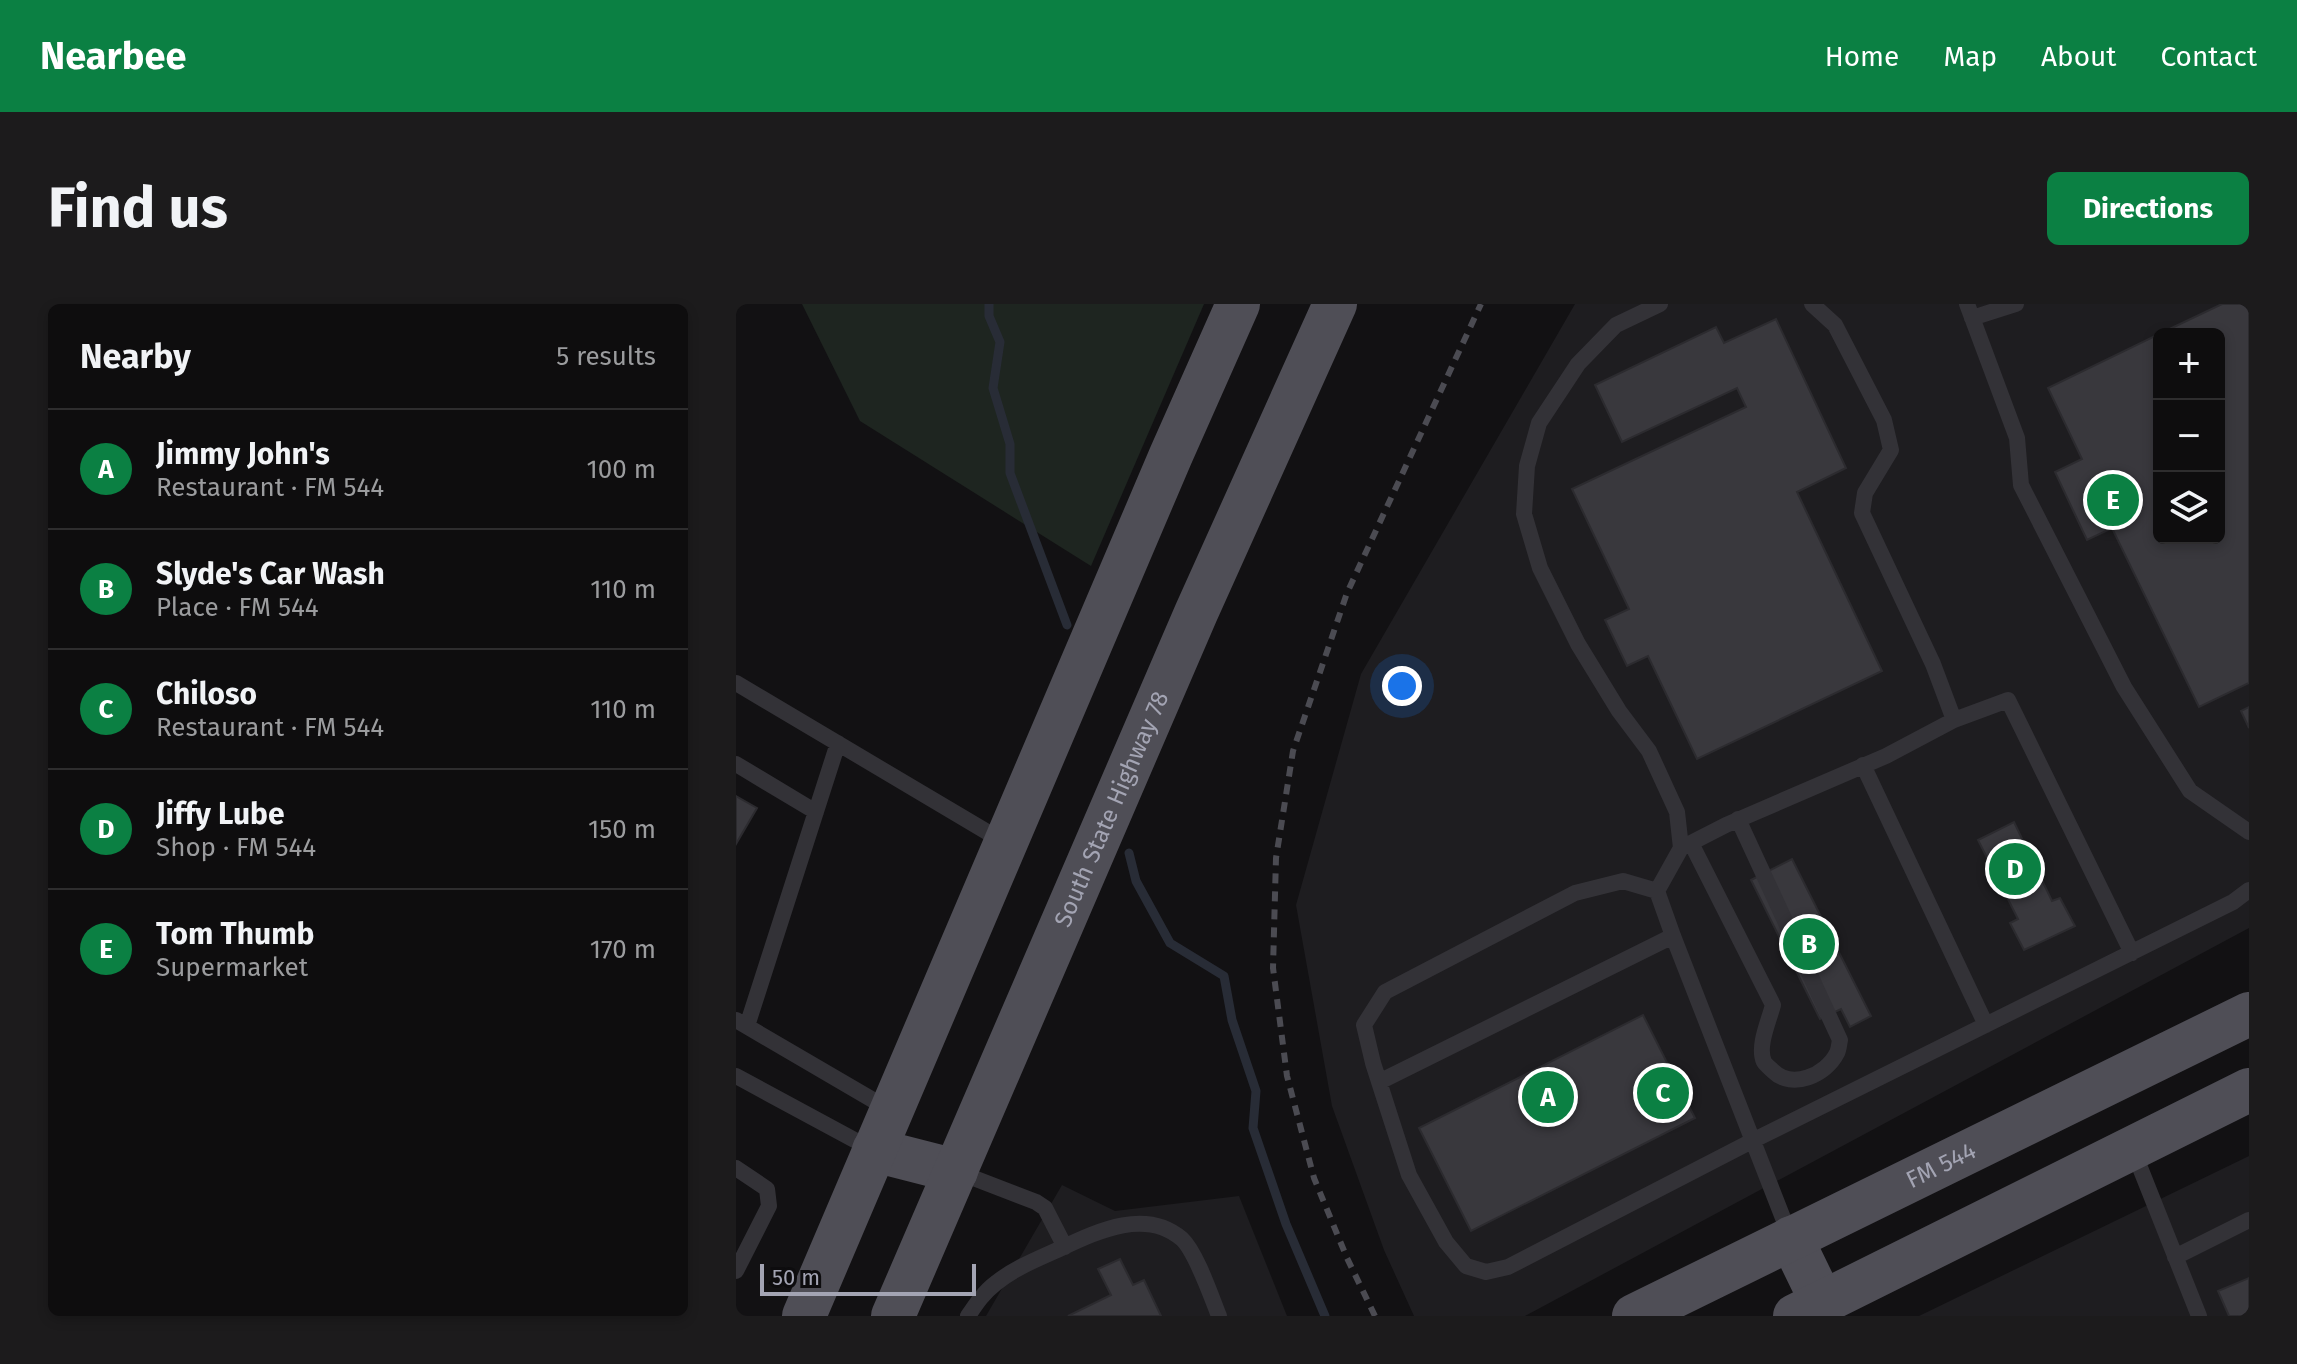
<!DOCTYPE html>
<html lang="en">
<head>
<meta charset="utf-8">
<style>
	body { margin:0; font-family:"Fira Sans",sans-serif; background:#1c1b1c; color:#f1f3f6 }
	.controls { position:absolute; right:24px; top:24px; display:grid; overflow:hidden; border-radius:12px; box-shadow:0 4px 12px #0003 }
	.controls button { width:72px; height:72px; display:grid; place-items:center; padding:0; border:0; border-bottom:2px solid #2e2d2e; background:#0e0d0e; color:#f1f3f6; font:40px sans-serif }
	.scale { position:absolute; left:24px; bottom:20px; width:216px; box-sizing:border-box; padding-left:8px; border:4px solid #a3a4b3; border-top:0; font-size:22px; line-height:28px; white-space:nowrap; color:#a3a4b3; -webkit-text-stroke:6px #0d0c0e; paint-order:stroke }
	.you { position:absolute; left:666px; top:382px; width:28px; height:28px; margin:-20px; border:6px solid #fff; border-radius:50%; background:#1a73e8; box-shadow:0 0 0 12px #1a73e833 }
	.badge { display:grid; place-items:center; width:52px; height:52px; border-radius:50%; background:#0b8043; color:#fff; font-size:26px; font-weight:700 }
	.pin { position:absolute; translate:-50% -50%; border:4px solid #fff; box-shadow:0 2px 8px #0006 }
	.list { margin:0; padding:0; list-style:none }
	h2 { display:flex; justify-content:space-between; align-items:center; height:104px; margin:0; padding:0 32px; font-size:34px }
	h2 small { font-size:26px; font-weight:400; color:#9b9c9e }
	.list li { display:grid; grid-template-columns:52px 1fr auto; gap:24px; align-items:center; box-sizing:border-box; height:120px; padding:0 32px; border-top:2px solid #2e2d2e }
	.list b { display:block; font-size:30px; white-space:nowrap }
	.list p { margin:0; font-size:26px; white-space:nowrap; color:#9b9c9e }
	.list em { font-size:26px; font-style:normal; color:#9b9c9e }
	.icon { flex:none; width:44px; height:44px; fill:none; stroke:currentColor; stroke-width:2; stroke-linecap:round; stroke-linejoin:round }
	.map { position:relative; flex:none; width:1513px; height:1012px; overflow:hidden; border-radius:12px }
	header { display:flex; align-items:center; gap:48px; box-sizing:border-box; height:112px; padding:0 40px; background:#0b8043; color:#fff }
	header strong { font-size:38px }
	nav { display:flex; gap:44px; margin-inline-start:auto; font-size:28px }
	.intro { display:flex; align-items:center; justify-content:space-between; box-sizing:border-box; height:192px; padding:0 48px }
	h1 { margin:0; font-size:56px }
	.button { padding:20px 36px; border-radius:12px; background:#0b8043; color:#fff; font-size:28px; font-weight:700 }
	main { display:flex; gap:48px; padding:0 48px }
	aside { flex:1; background:#0e0d0e; border-radius:12px; box-shadow:0 4px 12px #0003 }
	.map>svg:first-child { display:block }
	.built { fill:#1e1d20; fill-rule:evenodd }
	.green { fill:#1e2520 }
	.lines { fill:none; stroke-linecap:round; stroke-linejoin:round }
	.stream { stroke:#282c36; stroke-width:9 }
	.building { fill:#39383d; stroke:#2c2b2f; stroke-width:2 }
	.lane { stroke:#333237; stroke-width:16 }
	.primary { stroke:#4f4e56; stroke-width:44 }
	.rail { stroke:#4b4b52; stroke-width:6; stroke-dasharray:10 8; stroke-linecap:butt }
	.labels { text-anchor:middle; stroke-width:6; stroke-linejoin:round; paint-order:stroke }
	.street-label { font-size:24px; fill:#a3a4b3; stroke:#0d0c0e }
</style>
</head>
<body>
<header>
<strong>Nearbee</strong>
<nav><a>Home</a><a>Map</a><a>About</a><a>Contact</a></nav>
</header>
<div class="intro"><h1>Find us</h1><a class="button">Directions</a></div>
<main>
<aside>
<h2>Nearby<small>5 results</small></h2>
<ul class="list">
<li><span class="badge">A</span><div><b>Jimmy John's</b><p>Restaurant · FM 544</p></div><em>100 m</em></li>
<li><span class="badge">B</span><div><b>Slyde's Car Wash</b><p>Place · FM 544</p></div><em>110 m</em></li>
<li><span class="badge">C</span><div><b>Chiloso</b><p>Restaurant · FM 544</p></div><em>110 m</em></li>
<li><span class="badge">D</span><div><b>Jiffy Lube</b><p>Shop · FM 544</p></div><em>150 m</em></li>
<li><span class="badge">E</span><div><b>Tom Thumb</b><p>Supermarket</p></div><em>170 m</em></li>
</ul>
</aside>
<div class="map">
<svg width="1513" height="1012" viewBox="0 0 1513 1012">
	<rect width="100%" height="100%" fill="#121113"/>
	<path class="built" d="M839,0H1513V624L789,1012H678L648,946L596,802L560,601L625,370ZM1423,30H1483V234H1423Z
		M1513,852V1012H1183Z
		M326,881L379,907L503,892L551,1012H250Z"/>
	<path class="green" d="M66,0H468L355,262L124,117Z"/>
	<g class="lines">
		<path class="stream" d="M253,0V12L264,38L257,84L274,140V169L331,321
			M393,549L400,577L434,639L488,672L496,716L520,787L517,824L550,920L589,1012"/>
	</g>
	<path class="building" d="M1486,0H1513V379L1463,403L1376,224L1351,236L1319,168L1346,155L1312,84L1423,30V234H1483V30H1423Z
		M1040,15L1110,164L1061,188L1146,367L961,455L912,352L891,362L869,316L893,305L836,185L1010,103L1001,84L886,138L859,81L980,23L988,39Z
		M1513,403V424L1505,407Z
		M0,492L21,504L0,540Z
		M1278,518L1316,597L1324,594L1339,622L1288,646L1274,619L1282,615L1242,536Z
		M1056,555L1135,712L1114,723L1105,705L1084,715L1015,576Z
		M907,711L959,814L735,927L683,824Z
		M384,955L397,981L408,976L425,1012H332L375,991L362,965Z
		M1513,974V1012H1493L1482,987Z"/>
	<g class="lines">
		<path class="lane" d="M924,0L880,21L842,60L803,119L791,162L788,210L804,264L842,340L883,407L913,447L941,508L945,544L921,587L937,632L1054,932
			M1231,0L1281,134L1285,181L1388,383L1454,487L1513,528
			M1236,14L1280,0
			M0,379L268,538
			M1218,416L1272,396L1396,649
			M0,460L80,508
			M1127,461L1250,721
			M955,539L1037,701C1033,717 1021,742 1028,758C1028,759 1036,766 1037,767C1056,786 1090,771 1101,749C1103,745 1103,740 1104,736L1002,515
			M945,544L990,521L1150,452L1218,416L1197,360L1126,209L1129,189L1155,146L1148,116L1099,21L1076,0
			M921,587L887,577L839,589L649,688L628,721L637,759L673,871L710,938L730,962L750,968L772,963L1016,837L1497,598L1513,586
			M0,716L154,806
			M11,722L102,439
			M0,772L137,846
			M643,778L937,632
			M1397,846L1463,1012
			M0,864L31,885L33,902L0,967
			M222,868L300,898L309,904L329,943
			M1439,953L1513,916
			M232,1012C240,1000 248,988 260,979C277,965 299,956 319,947C356,930 408,902 446,935C460,948 475,992 483,1012"/>
		<g class="primary">
			<path d="M138,846L220,867"/>
			<path d="M1055,934L1086,998"/>
			<path d="M68,1012L435,151L502,0"/>
			<path id="s1" d="M157,1012L460,309L599,0"/>
			<path id="s2" d="M898,1012L1513,710"/>
			<path d="M1059,1012L1513,786"/>
		</g>
		<path class="rail" d="M639,1012L611,954L578,874L551,772L537,664L540,554L557,447L611,289L745,0"/>
	</g>
	<g class="labels">
		<g class="street-label">
			<text dy="8" stroke="none"><textPath href="#s1" startOffset="552">South State Highway 78</textPath></text>
			<text dy="8" stroke="none"><textPath href="#s2" startOffset="342">FM 544</textPath></text>
		</g>
	</g>
</svg>
<div class="controls">
<button>+</button>
<button>−</button>
<button><svg class="icon" aria-label="layers" viewBox="0 0 24 24"><path d="M12 4l9 5-9 5-9-5zM3 14l9 5 9-5"/></svg></button>
</div>
<div class="scale">50 m</div>
<div class="you"></div>
<div class="pin badge" style="left:812px;top:793px">A</div>
<div class="pin badge" style="left:1073px;top:640px">B</div>
<div class="pin badge" style="left:927px;top:789px">C</div>
<div class="pin badge" style="left:1279px;top:565px">D</div>
<div class="pin badge" style="left:1377px;top:196px">E</div>
</div>
</main>
</body>
</html>
